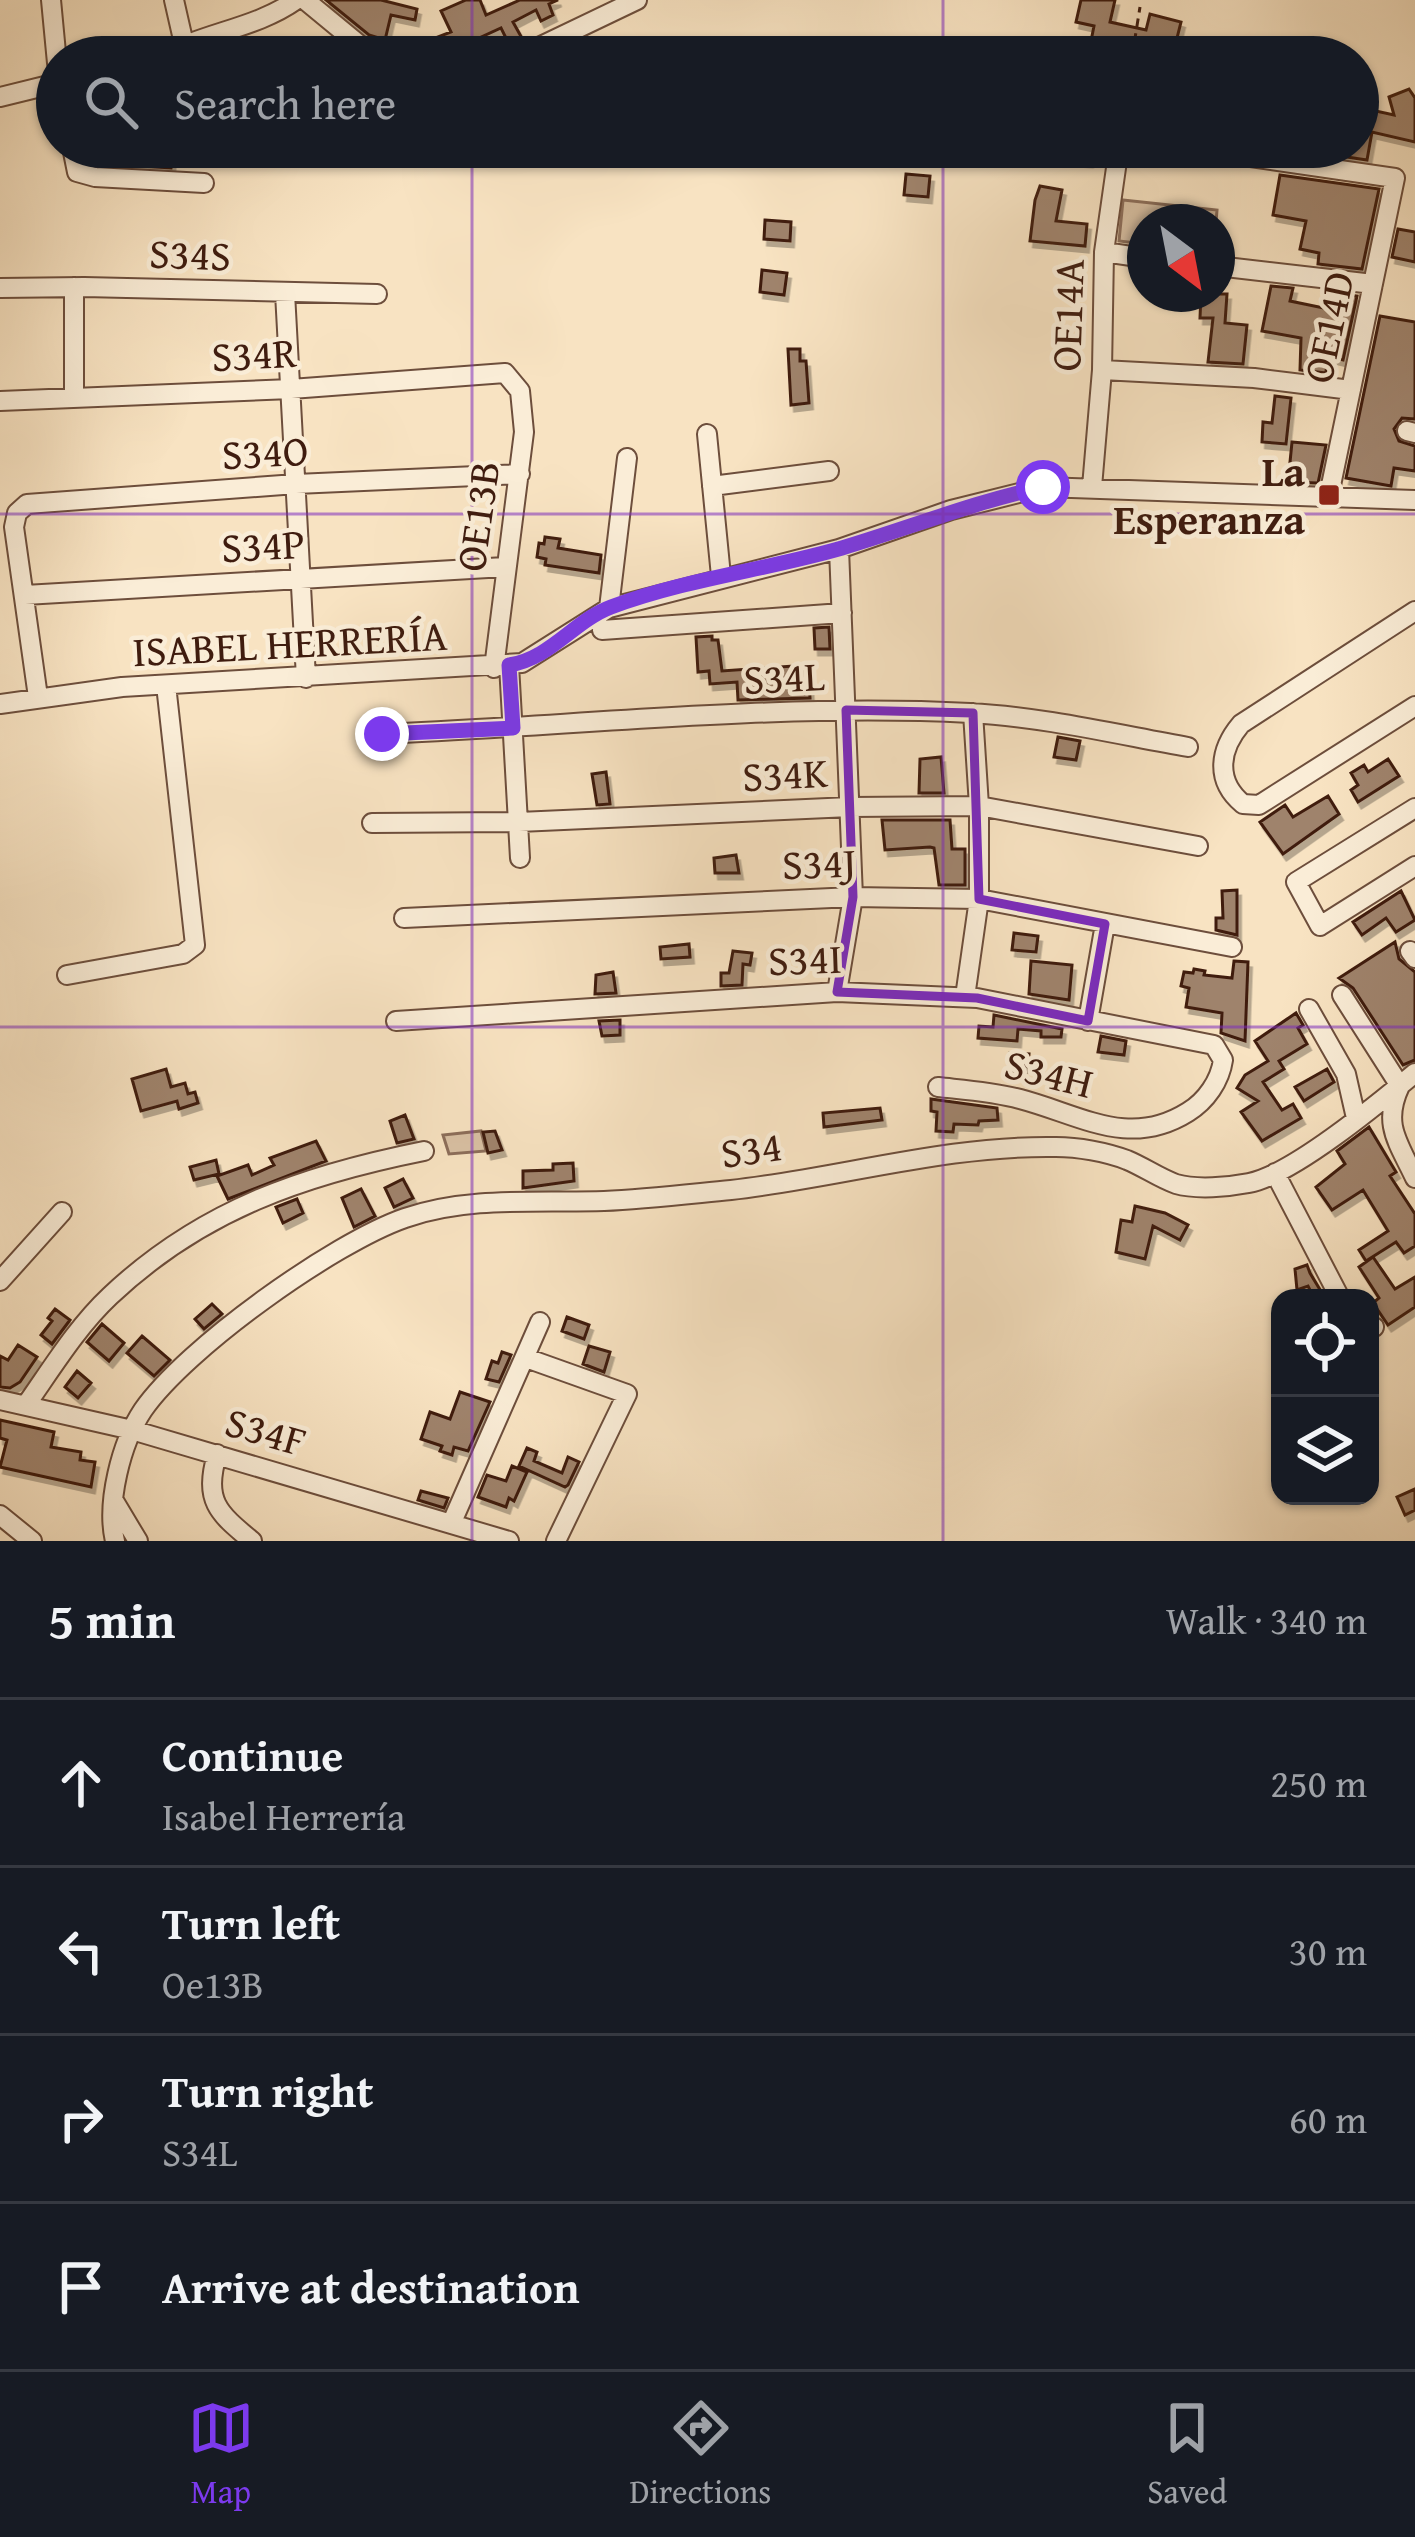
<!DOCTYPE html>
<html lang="en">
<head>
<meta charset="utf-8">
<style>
	body { margin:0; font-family:"Gentium Book Plus",serif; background:#20242c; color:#f1f3f6 }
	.controls { position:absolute; right:36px; bottom:36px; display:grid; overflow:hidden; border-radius:24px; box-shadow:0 3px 9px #0004 }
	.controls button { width:108px; height:108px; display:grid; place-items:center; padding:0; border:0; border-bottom:3px solid #363941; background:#171b24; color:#f1f3f6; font:60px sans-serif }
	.compass { position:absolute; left:1127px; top:204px; width:108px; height:108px; border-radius:50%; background:#171b24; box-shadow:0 3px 9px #0004; rotate:148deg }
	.stop { position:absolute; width:36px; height:36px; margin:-27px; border:9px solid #7c3aed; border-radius:50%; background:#fff }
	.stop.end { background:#7c3aed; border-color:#fff; box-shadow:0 3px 12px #0008 }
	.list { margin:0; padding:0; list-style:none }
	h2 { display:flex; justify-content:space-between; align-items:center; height:156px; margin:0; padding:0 48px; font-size:51px }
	h2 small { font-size:39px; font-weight:400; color:#9ea1a6 }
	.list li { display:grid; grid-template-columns:78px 1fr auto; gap:36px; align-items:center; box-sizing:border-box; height:168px; padding:0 48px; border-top:3px solid #363941 }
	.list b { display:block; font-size:45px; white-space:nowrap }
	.list p { margin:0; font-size:39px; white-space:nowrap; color:#9ea1a6 }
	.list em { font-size:39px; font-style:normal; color:#9ea1a6 }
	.icon { flex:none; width:66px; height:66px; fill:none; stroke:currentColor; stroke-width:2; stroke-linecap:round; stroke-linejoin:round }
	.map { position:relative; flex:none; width:1415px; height:1541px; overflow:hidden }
	.search { position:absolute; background:#171b24; box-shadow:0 3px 9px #0004; left:36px; right:36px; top:36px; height:132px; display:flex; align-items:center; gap:30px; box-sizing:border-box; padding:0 42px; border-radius:66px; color:#9ea1a6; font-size:45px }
	.sheet { height:828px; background:#171b24 }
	nav { display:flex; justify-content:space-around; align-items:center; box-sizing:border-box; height:168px; border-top:3px solid #363941; background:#171b24; font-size:33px; color:#9ea1a6 }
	nav a { display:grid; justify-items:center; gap:6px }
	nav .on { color:#7c3aed }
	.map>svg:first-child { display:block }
	.green { fill:#d9c1a4; stroke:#8c6e5a; stroke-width:3 }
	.building { fill:#9f836c; stroke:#3f1c0f; stroke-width:3; filter:url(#shadow) }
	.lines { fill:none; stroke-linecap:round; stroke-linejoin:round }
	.minor-casing { stroke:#6d4e3c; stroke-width:22 }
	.path { stroke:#3f1c0f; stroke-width:3; stroke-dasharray:9 6; stroke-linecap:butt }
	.minor { stroke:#faedd7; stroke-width:18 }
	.route { stroke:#7c3aed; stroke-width:15 }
	.marked { fill:none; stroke:#7b2cbf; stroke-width:9; stroke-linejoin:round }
	.grid { fill:none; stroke:#7b2cbf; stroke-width:3; stroke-opacity:0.55 }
	.poi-dot { fill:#8f2418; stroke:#faedd7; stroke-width:4.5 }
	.labels { text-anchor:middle; stroke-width:9; stroke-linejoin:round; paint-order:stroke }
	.street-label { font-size:42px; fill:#3f1c0f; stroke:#faedd7 }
	.poi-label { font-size:42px; font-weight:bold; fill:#3f1c0f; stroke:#faedd7; text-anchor:end }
</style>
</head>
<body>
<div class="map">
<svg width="1415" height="1541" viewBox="0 0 1415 1541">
	<defs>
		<filter id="shadow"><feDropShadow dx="3.5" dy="6" stdDeviation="0" flood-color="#0004"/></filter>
	</defs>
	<rect width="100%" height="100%" fill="#f8e3c2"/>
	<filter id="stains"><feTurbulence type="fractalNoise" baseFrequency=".00167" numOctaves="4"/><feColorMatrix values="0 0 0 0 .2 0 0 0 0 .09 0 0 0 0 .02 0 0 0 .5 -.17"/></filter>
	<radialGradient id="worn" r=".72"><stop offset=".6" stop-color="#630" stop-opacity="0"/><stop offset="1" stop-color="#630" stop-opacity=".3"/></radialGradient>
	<path class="green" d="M1123,200L1217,210L1216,222H1145V244L1119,241Z
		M481,1131L486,1151L449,1154L443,1135Z"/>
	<path class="building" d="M326,0H381L417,9L415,20L391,15L385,40L369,35Z
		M466,0H480L486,15L520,0H558L549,4L553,15L541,21L536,10L513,22L523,40L510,46L501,28L442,55L435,38L451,32L441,11Z
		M1081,0H1115L1110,22L1146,30L1150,14L1181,22L1175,46L1204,52L1203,57H1117L1089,51L1094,26L1076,22Z
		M1409,89L1415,98V142L1372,132L1367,160L1340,156L1342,147H1358V107L1394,115L1389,97Z
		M127,147H173L171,168L125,165Z
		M1053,147L1089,150V161L1052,159Z
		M906,174L930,176L928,197L904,195Z
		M1280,175L1379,189L1362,269L1318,264L1319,253L1300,249L1306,221L1273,215Z
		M1040,186L1062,190L1056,221L1087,224L1085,246L1030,241L1035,200Z
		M765,220L791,222L790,241L764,239Z
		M1398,229L1415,232V262L1392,257Z
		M762,270L787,273L784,295L760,292Z
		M1271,286L1293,288L1290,301L1338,311L1339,294L1357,296L1343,360L1327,356L1326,373L1300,370L1301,338L1262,331Z
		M1201,294H1227L1225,323L1247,325L1243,364L1208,362L1213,318H1200Z
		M1380,316L1415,322V419L1402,418L1394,429L1399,441L1415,446V471L1394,468L1391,486L1346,478Z
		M788,349H800V361H806L809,403L791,405Z
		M1275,396L1291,398L1286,444L1262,442L1263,422L1272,423Z
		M1292,442L1326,445L1318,483L1288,482Z
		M545,537L560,539L558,548L601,555L599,573L545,565L546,559L537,557L539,543L544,544Z
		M829,627L830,649H815L814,628Z
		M712,636V640H718L722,671L808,665L810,698L738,700L737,682L710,684L709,671L698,672L696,637Z
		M1058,737L1080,741L1076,760L1054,757Z
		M941,757L944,793H919L920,759Z
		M1388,759L1399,776L1358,802L1351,790L1358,785L1351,773L1364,765L1368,772Z
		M606,772L610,804L597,805L592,774Z
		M1328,796L1339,814L1283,854L1260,822L1285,805L1293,817Z
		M882,820H950L952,849H965V885H939L934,848L930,847L885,850Z
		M736,855L739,873H715L714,858Z
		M1237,890V935L1216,930V918H1223L1222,891Z
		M1401,891L1415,920L1396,932L1386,918L1362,935L1353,922Z
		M1014,933L1038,936L1036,952L1012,950Z
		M1395,942L1399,959L1415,972V1060L1403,1065L1353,988L1339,978Z
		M689,944L690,957L661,959L660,947Z
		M733,951L752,953L750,965L743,964L742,985L721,986V973H729Z
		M1031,961L1072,965L1069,1000L1029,994Z
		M1234,961L1248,962L1245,1041L1221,1033L1222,1013L1186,1007L1189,988L1181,986L1184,972L1193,973L1194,969L1205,971L1204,975L1232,978Z
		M613,972L616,993L595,994L596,975Z
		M1296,1013L1303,1025L1298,1028L1307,1044L1279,1061L1284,1069L1263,1082L1282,1110L1293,1104L1301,1118L1262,1141L1241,1112L1258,1101L1237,1088L1245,1075L1268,1061L1255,1041Z
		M994,1015L1062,1029L1061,1037H1041V1031L1018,1029L1017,1041L978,1038L979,1026L993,1027Z
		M620,1020V1035L602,1036L599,1021Z
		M1101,1036L1126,1041L1124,1055L1098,1052Z
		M1010,1053L1029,1054L1028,1066L1009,1069Z
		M166,1069L171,1087L185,1083L188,1094L195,1092L198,1103L179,1109L177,1101L141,1111L132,1079Z
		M1327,1069L1334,1082L1304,1101L1295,1087Z
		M931,1099L997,1108L998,1120L979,1121L978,1125L954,1124L953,1132L936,1131L937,1112L931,1111Z
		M880,1108L882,1120L824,1127L823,1113Z
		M405,1115L414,1139L397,1143L390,1121Z
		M1369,1127L1396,1172L1390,1176L1415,1214V1246L1404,1253L1396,1242L1366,1261L1359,1250L1388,1231L1363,1190L1332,1210L1316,1187L1345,1164L1337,1151Z
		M495,1131L502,1150L488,1153L483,1132Z
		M316,1141L326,1161L228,1199L217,1176L248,1165L252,1175L274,1165L270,1158Z
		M216,1160L219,1174L194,1180L190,1167Z
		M573,1163L574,1181L523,1188V1171L553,1170V1164Z
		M403,1179L413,1198L394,1207L385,1188Z
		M361,1189L375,1216L354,1227L342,1198Z
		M297,1199L303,1213L283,1223L276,1207Z
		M1135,1206L1165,1213L1188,1225L1180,1240L1153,1226L1145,1259L1116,1252L1121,1220L1132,1222Z
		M1373,1257L1395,1289L1415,1277V1307L1388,1325L1373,1303L1379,1298L1359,1267Z
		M1307,1265L1310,1273L1325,1298H1314L1308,1286L1297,1290L1295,1269Z
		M212,1304L222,1314L204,1329L195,1319Z
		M55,1309L70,1320L52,1344L41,1335L52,1321L48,1318Z
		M567,1317L589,1325L584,1339L562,1331Z
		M102,1324L124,1343L109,1361L87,1342Z
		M142,1336L170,1360L154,1376L127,1353Z
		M18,1345L37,1357L20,1382L10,1388L0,1387V1356L8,1360Z
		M589,1346L610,1352L604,1372L583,1364Z
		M502,1352L511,1355L499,1382L486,1379L492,1361L498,1363Z
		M77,1371L91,1383L78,1398L65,1387Z
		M460,1392L490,1402L468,1451L454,1447L452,1455L440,1451L442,1446L421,1439L430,1412L450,1419Z
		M0,1420L54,1432L51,1447L81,1452L80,1460L95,1462L91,1487L0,1467L7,1440L0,1438Z
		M527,1448L537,1452L534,1461L562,1473L568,1457L579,1462L568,1485L565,1487L519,1466Z
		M512,1466L527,1472L514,1501L509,1498L506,1507L478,1497L487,1475L506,1481Z
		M1415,1489V1510L1405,1515L1397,1497Z
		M421,1491L448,1498L444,1508L418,1500Z"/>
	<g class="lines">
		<defs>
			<path id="minor" d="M51,0L57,63
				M174,0L184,44
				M305,0L362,47L394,57
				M161,57C204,32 255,29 296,0
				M518,57L637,0
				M0,97L57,83
				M72,147L77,172L95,177L204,183
				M1181,147L1395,178L1329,495
				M1104,252L1145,258
				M1217,266L1373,284
				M0,288L84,287L377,294
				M285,293L306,678
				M1102,370L1254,378L1351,390
				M74,398V287
				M0,401L291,389L505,373L520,391L524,432L494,668
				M1407,431L1415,433
				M707,434L721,576
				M712,486L829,471
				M1092,487L1102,370L1104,252L1119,147
				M25,595L505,567
				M609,608L627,458
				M1415,611L1241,724C1219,750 1215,781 1243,804L1259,805L1415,706
				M602,630L842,613
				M509,665L520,858
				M38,697L14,527L17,513L27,504L296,484L520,474
				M0,704L122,687L522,663L609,608L839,549L951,510L1043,487L1415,500
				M382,734C577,726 774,703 970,713C1043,717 1115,734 1188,747
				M1415,808L1296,882L1320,926L1415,866
				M372,823L519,822L850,807L979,806L1198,846
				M404,918L853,897L979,899L1232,947
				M1410,951L1415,958
				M67,975L183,954L195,945L166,685
				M837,992L853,897L839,549
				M1342,995L1400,1086C1382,1124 1398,1142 1415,1178
				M965,997L979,899V806L973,713
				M1309,1009L1346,1074L1356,1118
				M396,1021L837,992L977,998L1214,1045L1223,1060C1220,1081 1206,1101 1188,1112C1129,1149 1081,1115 1020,1099C994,1092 965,1090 938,1087
				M1088,1021L1105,924
				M1275,1173L1340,1298
				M0,1281L62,1212
				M1370,1328L1374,1327
				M526,1358L627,1394L556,1541
				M0,1400L132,1430L509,1541
				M26,1405C52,1368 77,1327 110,1296C201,1210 304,1175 424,1151
				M217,1454C204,1501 217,1512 252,1541
				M114,1501L138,1541
				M0,1515L32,1541
				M452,1522L540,1322
				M115,1541C106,1503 121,1443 143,1410C186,1348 333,1243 405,1218C467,1196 539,1203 604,1201C646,1199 689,1194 731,1190C840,1178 946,1145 1056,1147C1078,1147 1106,1152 1127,1160C1144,1167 1159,1178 1176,1184C1197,1190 1228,1187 1249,1183C1292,1175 1379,1103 1415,1073"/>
		</defs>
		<use href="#minor" class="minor-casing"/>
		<path class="path" d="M1132,57L1140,7"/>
		<use href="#minor" class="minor"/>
	</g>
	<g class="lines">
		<path class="route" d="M382,734L513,728L509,665C550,659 574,621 611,607C686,579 766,570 842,548C909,528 974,502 1043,487"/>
	</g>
	<path class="marked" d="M846,710L973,713L979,899L1105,924L1088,1021L977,998L837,992L853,897Z"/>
	<path class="grid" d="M472,0V57M943,0V57M472,147V1541M943,147V1541M0,514H1415M0,1027H1415"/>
	<rect class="poi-dot" x="1317" y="483" width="24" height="24" rx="6"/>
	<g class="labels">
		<g class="street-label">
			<text transform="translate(190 254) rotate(2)" y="15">S34S</text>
			<text transform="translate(1067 315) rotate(-88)" y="15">OE14A</text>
			<text transform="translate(1328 327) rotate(-78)" y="15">OE14D</text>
			<text transform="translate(254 354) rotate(-3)" y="15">S34R</text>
			<text transform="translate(265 452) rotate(-3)" y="15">S34O</text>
			<text transform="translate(477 516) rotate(-82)" y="15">OE13B</text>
			<text transform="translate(263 545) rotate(-3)" y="15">S34P</text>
			<text transform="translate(290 643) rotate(-3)" y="15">ISABEL HERRERÍA</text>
			<text transform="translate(784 677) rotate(-3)" y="15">S34L</text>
			<text transform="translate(785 774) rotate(-3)" y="15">S34K</text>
			<text transform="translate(819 863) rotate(-2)" y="15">S34J</text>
			<text transform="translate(805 959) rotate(-2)" y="15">S34I</text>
			<text transform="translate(1049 1073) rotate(14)" y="15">S34H</text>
			<text transform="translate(751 1149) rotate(-8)" y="15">S34</text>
			<text transform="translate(266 1431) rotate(16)" y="15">S34F</text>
		</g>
		<g class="poi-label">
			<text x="1305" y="486">La<tspan x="1305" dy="48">Esperanza</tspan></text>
		</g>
	</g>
	<rect width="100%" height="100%" filter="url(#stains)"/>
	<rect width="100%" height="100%" fill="url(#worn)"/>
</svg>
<div class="controls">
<button><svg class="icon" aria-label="locate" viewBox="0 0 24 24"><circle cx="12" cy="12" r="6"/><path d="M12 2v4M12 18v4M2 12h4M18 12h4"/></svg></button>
<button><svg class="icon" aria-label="layers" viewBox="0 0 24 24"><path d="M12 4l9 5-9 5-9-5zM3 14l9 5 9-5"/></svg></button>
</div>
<svg class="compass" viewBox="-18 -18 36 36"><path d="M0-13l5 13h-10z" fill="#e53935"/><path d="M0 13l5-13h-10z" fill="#9ea1a6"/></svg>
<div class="stop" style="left:1043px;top:487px"></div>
<div class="stop end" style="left:382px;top:734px"></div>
<div class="search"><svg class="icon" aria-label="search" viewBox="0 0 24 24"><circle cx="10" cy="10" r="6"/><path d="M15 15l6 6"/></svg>Search here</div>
</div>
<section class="sheet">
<h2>5 min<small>Walk · 340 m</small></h2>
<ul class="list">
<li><svg class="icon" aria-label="ahead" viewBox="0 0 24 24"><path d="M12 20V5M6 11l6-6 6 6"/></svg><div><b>Continue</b><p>Isabel Herrería</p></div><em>250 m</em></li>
<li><svg class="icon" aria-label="left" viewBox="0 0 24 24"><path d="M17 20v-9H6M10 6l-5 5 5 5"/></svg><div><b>Turn left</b><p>Oe13B</p></div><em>30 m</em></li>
<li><svg class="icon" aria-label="right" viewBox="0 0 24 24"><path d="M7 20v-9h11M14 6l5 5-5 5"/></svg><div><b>Turn right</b><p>S34L</p></div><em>60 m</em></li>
<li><svg class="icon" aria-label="arrive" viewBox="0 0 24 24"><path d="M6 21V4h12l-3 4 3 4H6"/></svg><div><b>Arrive at destination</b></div></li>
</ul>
</section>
<nav>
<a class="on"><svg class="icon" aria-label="map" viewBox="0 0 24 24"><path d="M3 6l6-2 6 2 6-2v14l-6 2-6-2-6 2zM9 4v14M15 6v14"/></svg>Map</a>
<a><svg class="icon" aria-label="directions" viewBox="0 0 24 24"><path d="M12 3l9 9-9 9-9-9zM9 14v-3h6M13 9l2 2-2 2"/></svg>Directions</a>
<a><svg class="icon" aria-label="saved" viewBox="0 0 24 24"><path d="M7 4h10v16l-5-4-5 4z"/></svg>Saved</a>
</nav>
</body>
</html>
